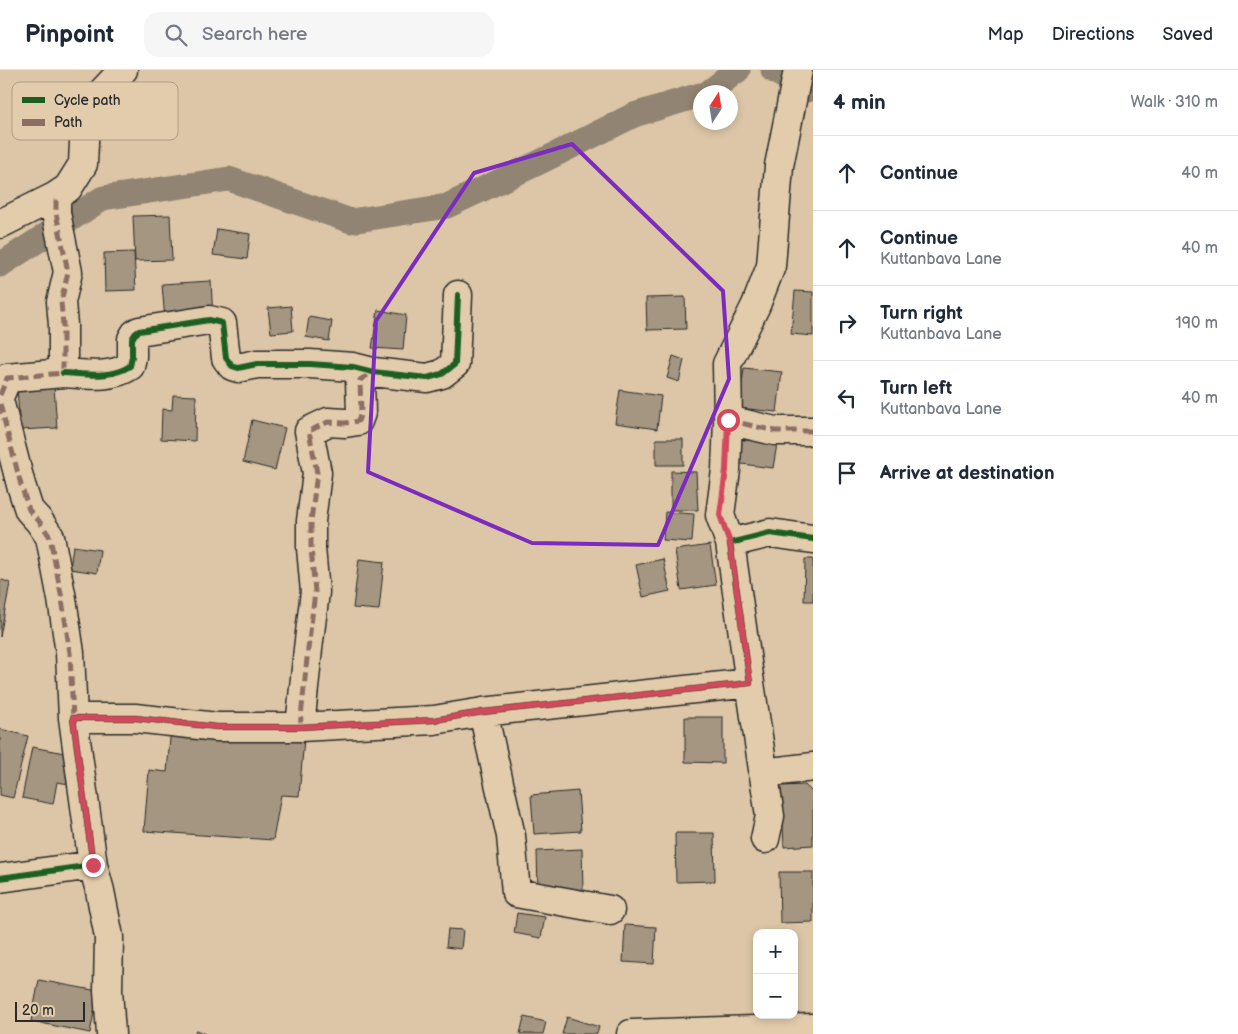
<!DOCTYPE html>
<html lang="en">
<head>
<meta charset="utf-8">
<style>
	body { margin:0; font-family:"Balsamiq Sans",sans-serif; background:#f6f6f7; color:#1f2937 }
	.controls { position:absolute; right:15px; bottom:15px; display:grid; overflow:hidden; border-radius:10px; box-shadow:0 2px 8px #0003 }
	.controls button { width:45px; height:45px; display:grid; place-items:center; padding:0; border:0; border-bottom:1px solid #e0e1e3; background:#fff; color:#1f2937; font:25px sans-serif }
	.compass { position:absolute; left:693px; top:15px; width:45px; height:45px; border-radius:50%; background:#fff; box-shadow:0 2px 8px #0003; rotate:12deg }
	.scale { position:absolute; left:15px; bottom:12px; width:70px; box-sizing:border-box; padding-left:5px; border:2px solid #2b2b2b; border-top:0; font-size:14px; line-height:18px; white-space:nowrap; color:#2b2b2b; -webkit-text-stroke:4px #e3ccac; paint-order:stroke }
	.stop { position:absolute; width:15px; height:15px; margin:-11px; border:4px solid #d1495b; border-radius:50%; background:#fff }
	.stop.end { background:#d1495b; border-color:#fff; box-shadow:0 1px 5px #0008 }
	.list { margin:0; padding:0; list-style:none }
	h2 { display:flex; justify-content:space-between; align-items:center; height:65px; margin:0; padding:0 20px; font-size:21px }
	h2 small { font-size:16px; font-weight:400; color:#747a83 }
	.list li { display:grid; grid-template-columns:32px 1fr auto; gap:15px; align-items:center; box-sizing:border-box; height:75px; padding:0 20px; border-top:1px solid #e0e1e3 }
	.list b { display:block; font-size:19px; white-space:nowrap }
	.list p { margin:0; font-size:16px; white-space:nowrap; color:#747a83 }
	.list em { font-size:16px; font-style:normal; color:#747a83 }
	.icon { flex:none; width:28px; height:28px; fill:none; stroke:currentColor; stroke-width:2; stroke-linecap:round; stroke-linejoin:round }
	.map { position:relative; flex:none; width:813px; height:964px; overflow:hidden }
	header { display:flex; align-items:center; gap:30px; box-sizing:border-box; height:70px; padding:0 25px; background:#fff; border-bottom:1px solid #e0e1e3 }
	header strong { font-size:24px }
	nav { display:flex; gap:28px; margin-inline-start:auto; font-size:18px }
	.search { width:350px; height:45px; background:#f6f6f7; display:flex; align-items:center; gap:12px; box-sizing:border-box; padding:0 18px; border-radius:15px; color:#747a83; font-size:19px }
	main { display:flex }
	aside { flex:1; background:#fff }
	.map>svg:first-child { display:block }
	.lines { fill:none; stroke-linecap:round; stroke-linejoin:round }
	.canal { stroke:#918472; stroke-width:25 }
	.building { fill:#a49680; stroke:#2b2b2b }
	.minor-casing { stroke:#2b2b2b; stroke-width:31 }
	.minor { stroke:#e3ccac; stroke-width:28 }
	.quiet { stroke:#8d6e63; stroke-width:5; stroke-dasharray:10 5; stroke-linecap:butt }
	.cycleway-casing { stroke:#e3ccac; stroke-width:9 }
	.cycleway { stroke:#1b5e20; stroke-width:6 }
	.route { stroke:#d1495b; stroke-width:6 }
	.marked { fill:none; stroke:#7b2cbf; stroke-width:4; stroke-linejoin:round }
	.key { fill:#e3ccac; stroke:#ac9c85; stroke-width:1 }
	.key-label { font-size:14px; fill:#2b2b2b }
</style>
</head>
<body>
<header>
<strong>Pinpoint</strong>
<div class="search"><svg class="icon" aria-label="search" viewBox="0 0 24 24"><circle cx="10" cy="10" r="6"/><path d="M15 15l6 6"/></svg>Search here</div>
<nav><a>Map</a><a>Directions</a><a>Saved</a></nav>
</header>
<main>
<div class="map">
<svg width="813" height="964" viewBox="0 0 813 964">
	<rect width="100%" height="100%" fill="#dcc6a7"/>
	<filter id="ink" filterUnits="userSpaceOnUse"><feTurbulence type="fractalNoise" baseFrequency=".02" numOctaves="2"/><feDisplacementMap in="SourceGraphic" scale="10" xChannelSelector="R" yChannelSelector="G"/><feConvolveMatrix kernelMatrix="1 2 1 2 8 2 1 2 1" color-interpolation-filters="sRGB"/></filter>
	<g filter="url(#ink)">
		<g class="lines">
			<path class="canal" d="M773,0L806,20L813,19
				M709,22L738,0
				M0,195L103,128L229,109L351,151L447,136L542,91L634,45L700,25"/>
		</g>
		<path class="building" d="M170,145L172,190L135,191L133,146Z
			M217,159L250,164L247,189L213,185Z
			M134,182L136,220L105,221L104,183Z
			M211,211L213,248L165,251L162,214Z
			M795,221L813,222V266L791,264Z
			M685,227L686,259L647,260L646,228Z
			M291,236L293,261L271,263L268,238Z
			M378,240L406,245L403,280L372,278Z
			M309,247L332,251L329,271L306,267Z
			M673,286L684,290L679,312L667,308Z
			M744,298L782,302L777,342L739,338Z
			M54,316L57,358L20,360L17,319Z
			M620,320L661,326L657,359L615,353Z
			M173,325L196,326L195,371L161,369L162,339L172,340Z
			M252,350L285,358L275,400L243,392Z
			M656,369H683V395H656Z
			M737,369L777,374L773,398L734,393Z
			M671,401L696,402L698,440H671Z
			M665,442L694,444L692,472L663,470Z
			M710,475L716,515L681,520L675,480Z
			M73,476L100,480L97,503L70,499Z
			M359,489L384,492L379,540L353,538Z
			M663,489L670,521L643,527L636,495Z
			M805,489H813V531H804Z
			M0,509L10,513L0,567Z
			M685,647H723V693L685,692Z
			M171,657L304,669L299,726L281,725L273,770L144,761L149,700L167,702Z
			M0,659L28,666L13,728L0,725Z
			M32,677L75,685L69,714L57,712L53,734L22,728Z
			M805,715L813,723V775L784,777L781,716Z
			M578,721L581,761L534,764L531,725Z
			M675,763H714L715,811L676,812Z
			M582,779L583,820L538,821L537,781Z
			M779,802H813V852L780,853Z
			M517,843L545,847L541,868L514,863Z
			M625,855L656,857L654,894L623,892Z
			M448,859L463,860L461,879L446,877Z
			M39,910L98,921L90,963L31,951Z
			M524,947L546,952L543,964H520Z
			M567,947L599,957L597,964H562Z
			M196,960L205,964H194Z"/>
		<g class="lines">
			<defs>
				<path id="minor" d="M0,154L56,126L68,118L83,94L85,51L93,32L123,0
					M63,303C85,304 110,309 130,296L132,287V269L135,264L139,261L209,250L222,253L226,288L232,296L238,298L257,294H310L353,297L373,302L427,308L442,304L455,294L458,225
					M0,325L7,308L63,303V255L61,232L68,202L56,143V126
					M0,334L21,415L29,440L39,451L50,467L62,529L70,583L73,648
					M728,350L775,361H813
					M730,473L720,445L726,400L728,350L727,294L756,235L771,196L779,96L798,0
					M750,613L770,746L765,769
					M483,642L511,766L516,823L610,840
					M300,657L308,579L315,522L311,478V451L317,403L309,361L328,352L345,353L358,351L361,343L360,310L373,302
					M763,703L813,697
					M93,795L100,821L109,867L108,920L111,964
					M0,808L93,795L73,648H135L217,657H300L434,650L483,642L750,613L730,473L770,463L813,469
					M631,964L813,958"/>
			</defs>
			<use href="#minor" class="minor-casing"/>
			<use href="#minor" class="minor"/>
			<path class="quiet" d="M0,325L7,308L63,303V255L61,232L68,202L56,143V126
				M0,334L21,415L29,440L39,451L50,467L62,529L70,583L73,648
				M728,350L775,361H813
				M300,657L308,579L315,522L311,478V451L317,403L309,361L328,352L345,353L358,351L361,343L360,310L373,302"/>
			<defs>
				<path id="cycleway" d="M63,303C85,304 110,309 130,296L132,287V269L135,264L139,261L209,250L222,253L226,288L232,296L238,298L257,294H310L353,297L373,302L427,308L442,304L455,294L458,225
					M0,808L93,795L73,648H135L217,657H300L434,650L483,642L750,613L730,473L770,463L813,469"/>
			</defs>
			<use href="#cycleway" class="cycleway-casing"/>
			<use href="#cycleway" class="cycleway"/>
		</g>
	</g>
	<g class="lines" filter="url(#ink)">
		<path class="route" d="M93,795L73,648H135L217,657H300L434,650L484,642L750,613L730,473L720,445L726,400L728,350"/>
	</g>
	<path class="marked" d="M572,74L723,221L729,309L658,475L532,473L368,402L376,251L474,103Z"/>
	<rect x="12" y="12" width="166" height="58" rx="8" class="key"/>
	<rect x="22" y="27" width="23" height="6" fill="#1b5e20"/>
	<rect x="22" y="49" width="23" height="7" fill="#8d6e63"/>
	<g class="key-label">
		<text x="54" y="35">Cycle path</text>
		<text x="54" y="57">Path</text>
	</g>
</svg>
<div class="controls">
<button>+</button>
<button>−</button>
</div>
<svg class="compass" viewBox="-18 -18 36 36"><path d="M0-13l5 13h-10z" fill="#e53935"/><path d="M0 13l5-13h-10z" fill="#747a83"/></svg>
<div class="scale">20 m</div>
<div class="stop" style="left:728px;top:350px"></div>
<div class="stop end" style="left:93px;top:795px"></div>
</div>
<aside>
<h2>4 min<small>Walk · 310 m</small></h2>
<ul class="list">
<li><svg class="icon" aria-label="ahead" viewBox="0 0 24 24"><path d="M12 20V5M6 11l6-6 6 6"/></svg><div><b>Continue</b></div><em>40 m</em></li>
<li><svg class="icon" aria-label="ahead" viewBox="0 0 24 24"><path d="M12 20V5M6 11l6-6 6 6"/></svg><div><b>Continue</b><p>Kuttanbava Lane</p></div><em>40 m</em></li>
<li><svg class="icon" aria-label="right" viewBox="0 0 24 24"><path d="M7 20v-9h11M14 6l5 5-5 5"/></svg><div><b>Turn right</b><p>Kuttanbava Lane</p></div><em>190 m</em></li>
<li><svg class="icon" aria-label="left" viewBox="0 0 24 24"><path d="M17 20v-9H6M10 6l-5 5 5 5"/></svg><div><b>Turn left</b><p>Kuttanbava Lane</p></div><em>40 m</em></li>
<li><svg class="icon" aria-label="arrive" viewBox="0 0 24 24"><path d="M6 21V4h12l-3 4 3 4H6"/></svg><div><b>Arrive at destination</b></div></li>
</ul>
</aside>
</main>
</body>
</html>
